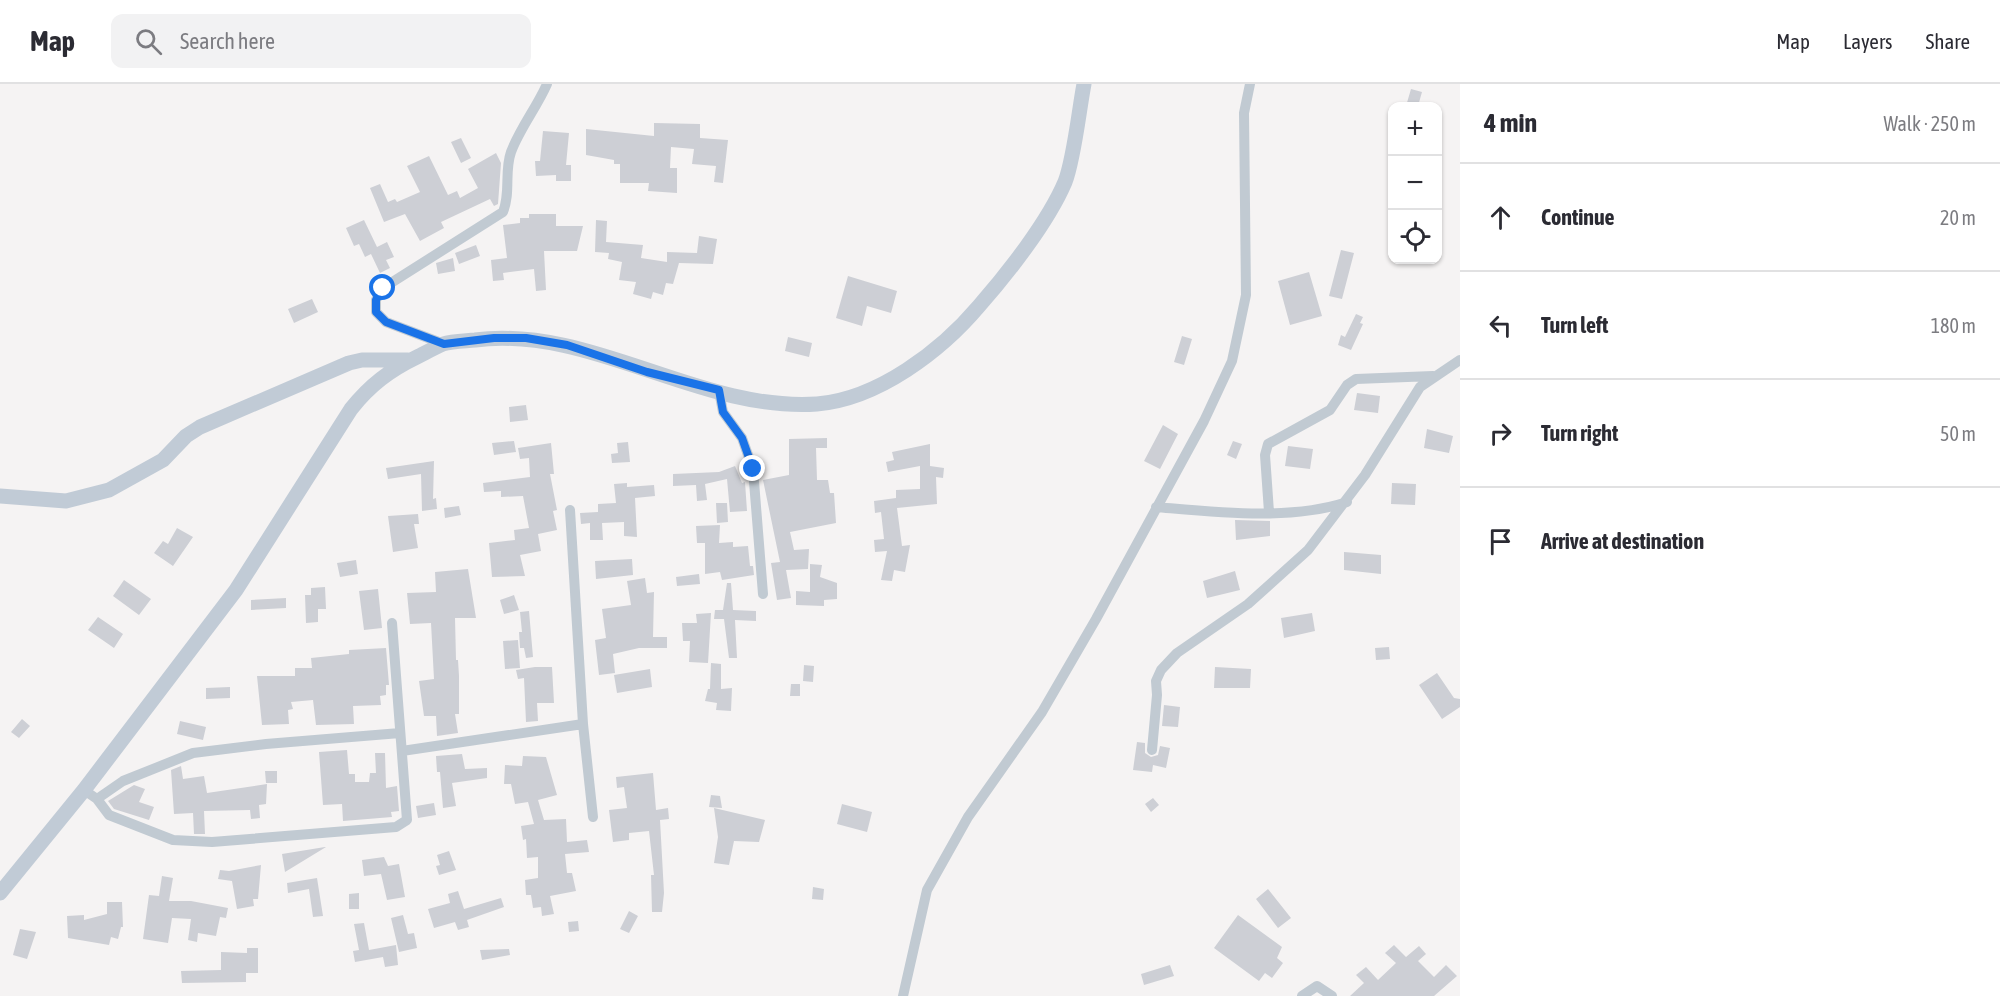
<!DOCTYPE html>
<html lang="en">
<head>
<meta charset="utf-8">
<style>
	body { margin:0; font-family:"Asap Condensed",sans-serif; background:#f2f2f3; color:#2b2b33 }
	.controls { position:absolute; right:18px; top:18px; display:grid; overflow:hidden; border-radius:12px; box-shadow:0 2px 4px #0004 }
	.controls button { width:54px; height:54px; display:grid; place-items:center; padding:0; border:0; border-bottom:2px solid #e1e1e2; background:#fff; color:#2b2b33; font:30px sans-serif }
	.stop { position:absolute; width:18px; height:18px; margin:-14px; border:4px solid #1a73e8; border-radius:50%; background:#fff }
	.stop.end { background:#1a73e8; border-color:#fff; box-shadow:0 2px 6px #0008 }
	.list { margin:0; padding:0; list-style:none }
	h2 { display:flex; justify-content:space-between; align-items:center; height:78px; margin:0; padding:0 24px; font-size:26px }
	h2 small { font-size:20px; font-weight:400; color:#7c7c81 }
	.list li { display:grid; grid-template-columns:39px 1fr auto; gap:18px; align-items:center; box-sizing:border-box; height:108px; padding:0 24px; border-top:2px solid #e1e1e2 }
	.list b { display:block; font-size:22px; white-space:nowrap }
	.list em { font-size:20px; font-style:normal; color:#7c7c81 }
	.icon { flex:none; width:33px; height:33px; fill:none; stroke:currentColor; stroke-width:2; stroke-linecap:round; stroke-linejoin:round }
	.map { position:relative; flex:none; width:1460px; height:912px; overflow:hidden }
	header { display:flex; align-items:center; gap:36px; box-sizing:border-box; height:84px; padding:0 30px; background:#fff; border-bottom:2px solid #e1e1e2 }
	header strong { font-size:28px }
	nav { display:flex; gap:33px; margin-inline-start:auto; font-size:21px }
	.search { width:420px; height:54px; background:#f2f2f3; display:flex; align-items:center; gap:15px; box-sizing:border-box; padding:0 21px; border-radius:12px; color:#7c7c81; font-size:22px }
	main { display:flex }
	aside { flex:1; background:#fff }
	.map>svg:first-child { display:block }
	.building { fill:#cdcfd5 }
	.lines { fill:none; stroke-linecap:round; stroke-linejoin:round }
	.street { stroke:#c1cad2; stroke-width:10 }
	.secondary { stroke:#c1cbd6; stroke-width:15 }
	.route { stroke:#1a73e8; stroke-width:8 }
</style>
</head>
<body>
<header>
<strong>Map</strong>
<div class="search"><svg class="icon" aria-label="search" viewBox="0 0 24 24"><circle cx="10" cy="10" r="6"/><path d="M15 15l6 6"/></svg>Search here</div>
<nav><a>Map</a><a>Layers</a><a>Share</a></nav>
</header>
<main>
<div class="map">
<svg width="1460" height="912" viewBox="0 0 1460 912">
	<rect width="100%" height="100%" fill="#f5f3f3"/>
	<path class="building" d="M1411,5L1422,8L1418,22H1406Z
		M654,39L700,40V54L728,56L723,99L714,98L716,82L692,80L694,65L671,63L670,84H677V109L648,107L649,99H620V80H614V76L586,71V45L654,52Z
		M543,47L569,49L566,81H571V97H556V91L536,92L535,77H540Z
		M461,54L471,74L461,79L451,58Z
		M496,69L501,79L498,120L494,122L490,115L441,138L444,144L420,157L405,130L384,138L370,104L380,100L388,118L395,115L397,118L420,108L407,82L429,72L448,111L457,107L460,114L478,104L468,85Z
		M529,130H556V142H583L577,167H544L546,206L536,207L534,185L503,189L504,196L493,197L491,176L507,174L503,141L520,139V134H529Z
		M364,136L377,163L387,158L394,173L386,176L390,184L380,189L371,170L365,173L359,160L354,162L346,144Z
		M596,136L607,137L606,158L643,161L641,174L667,178V168L697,169L699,152L717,155L713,180L679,179L673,200L666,199L663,211L653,208L651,215L633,210L636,198L619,196L622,178L608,175L609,169L595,168Z
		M476,161L480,172L459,180L455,169Z
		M1341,166L1354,169L1342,215L1329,212Z
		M453,174L455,187L438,190L436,179Z
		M1309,188L1322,232L1290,241L1278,197Z
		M848,192L897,207L891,229L867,222L862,242L836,234Z
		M312,215L318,228L294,239L288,225Z
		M1356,230L1363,233L1360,239L1363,240L1351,266L1338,261L1341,251L1345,253Z
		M1182,252L1192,255L1184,281L1174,278Z
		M788,253L812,259L809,273L785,267Z
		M1357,309L1380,312L1378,329L1354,326Z
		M526,321L528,336L510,338L509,323Z
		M1163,341L1178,350L1160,385L1144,377Z
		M1427,345L1453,352L1449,369L1424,364Z
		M827,354V364H816L817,396H828L830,409H834L836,439L790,448L794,466L809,465L808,485L786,486L791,514L777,516L771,479L780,478L763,396L789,391V355Z
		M514,357L516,368L494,371L492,359Z
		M1233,357L1242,360L1236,375L1227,371Z
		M628,358L630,378L612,379L611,370L618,369L617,359Z
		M551,359L554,390H550L557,426L553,427L557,446L538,450L541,467L520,471L525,492L492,493L489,459L515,456L514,446L529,444L523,412L501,413V407L484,408L483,399L530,393L529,374L520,375L518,364Z
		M930,360V382L944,384L943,394L936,393L937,420L897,424L902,462L910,461L905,488L894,486L892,497L881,496L887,467L875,468L874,456L884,455L881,428L875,429L874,417L896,414V406L920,405V382L888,388L886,378L894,376L892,368Z
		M1288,362L1313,365L1310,385L1285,382Z
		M434,377L433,415L436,414L437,425L422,427L421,390L388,395L386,384Z
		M735,382L742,399L745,398L747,427L730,428L727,395L705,400L707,416L697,417L696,401L673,402V390L719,388Z
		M627,399V403L654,401L655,412L635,414L637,453L624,452V438L602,439L603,456H590V439L581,440L580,429L598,428V420L616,419L614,400Z
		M1392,399L1416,400L1415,421L1391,420Z
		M716,419H727L728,438L717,439Z
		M459,422L461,431L445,434L444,424Z
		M418,430L419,440H414L418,464L393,468L388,432Z
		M1235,436L1270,437V452L1236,456Z
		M720,441L719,459L733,458V463L748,462L750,482H753L754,491L722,496L720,488L705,490V459H697L696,442Z
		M177,444L193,453L173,482L154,469L163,457L168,460Z
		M1344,468L1381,471V490L1344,486Z
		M632,475L633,491L596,495L595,477Z
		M356,476L358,490L340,493L337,479Z
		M810,480L822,481L820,493L837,499V515L824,516V522L796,521V507L810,508Z
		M468,485L476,534H455L456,576H458L459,592V630H455L458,649L437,652L436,632H424L419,597L434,595L431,539L410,540L407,509L436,508L435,488Z
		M1235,487L1240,506L1207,514L1203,497Z
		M699,490L700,500L677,502L676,493Z
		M645,494L647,509L654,508L653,553H667V564H639L613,570L615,589L599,591L595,556L606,554L602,525L631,521L627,497Z
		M124,496L151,515L139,531L113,512Z
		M727,499H731L733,526L756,527V537L735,536L737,574H729L724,535H714L715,526H723Z
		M325,503L326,525H318V538L306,539L305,511H311V504Z
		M378,505L382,544L364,546L359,507Z
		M514,511L519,526L504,530L500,516Z
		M286,514V524L251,526V516Z
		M529,527L533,573L526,574L524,564H520L519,548H522L520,528Z
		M711,529L708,579L689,578L690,557H683L682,539H697L696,530Z
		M1312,529L1315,547L1284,554L1281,534Z
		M98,533L123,550L114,564L88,546Z
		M518,556L520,584L505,585L503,557Z
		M1389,563L1390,575L1376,576L1375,564Z
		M386,564L389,601H386V611L380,612L381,621L353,622L354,640L316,641L313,616L291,618L293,625L288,626L289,640L262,641L257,592H295V584H312L311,574L349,570V566Z
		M711,579L721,580V605L732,604L731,627L716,626L717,619L705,617L708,605H710Z
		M804,581L814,582L813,598L803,597Z
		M535,583H552L554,619H537L538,637L526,638L524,594L518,595L516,586Z
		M1215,583L1251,585L1250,604H1214Z
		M650,585L652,603L617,609L614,591Z
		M1437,589L1454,614L1460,615V623L1442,635L1419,601Z
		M791,600H800V612H790Z
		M230,603V614L206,615V604Z
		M1164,621L1180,623L1178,643L1162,642Z
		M22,635L30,642L19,654L11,648Z
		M180,637L206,643L203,656L177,650Z
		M1137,658L1145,659V669L1151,673L1158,671L1160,662L1170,664L1166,684L1153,681L1152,688L1133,686Z
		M347,666L349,690H355V698H369L370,689H376L375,669H385L386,704L397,702L399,727L391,728L392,733L343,737L342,720L323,721L319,668Z
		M462,670L465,685L487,684V694L452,699L456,722L443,724L440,688H437L436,672Z
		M523,672L546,673L557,711L538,716L544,736L566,735L567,758L587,756L589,768L565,770L567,789H572L576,807L550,812L554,830L542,832L541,823L533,824L531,811H526L525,796L538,794V773L527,774L526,755L523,756L521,742L534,740L528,718L515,720L511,700H504L505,681L522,682Z
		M181,682L183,695L204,692L207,709L267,700L266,720L259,721L260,734L251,735L250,726L204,727L205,750H194L193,729L174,730L171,686Z
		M265,687H277V699H266Z
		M653,689L656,726L668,724L669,735L660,736L664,809L662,828H652L651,791H654L649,747L629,749V756L613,758L609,726L627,724L624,703L617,704L616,693Z
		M134,701L145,705L139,718L154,723L149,736L114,725L108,717Z
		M711,711L720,712L722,724L709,723Z
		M1153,714L1159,721L1151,728L1145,720Z
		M434,719L436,731L418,734L416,722Z
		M842,720L872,728L867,748L837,740Z
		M714,724L765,736L759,758L734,757L729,781L714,779L718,753Z
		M325,763H326L285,788L282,770Z
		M449,767L456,786L439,791L436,782L440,781L437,771Z
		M384,773L388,782L399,780L405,813L387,816L381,790L364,792L362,776Z
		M261,781L258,815H253L254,822L237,825L232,797L218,795L220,786L229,787Z
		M162,792L173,794L169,817H191L228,824L226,834L220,833L216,852L198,849L197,858L188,856L191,835L172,834L168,859L143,855L149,811L159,812Z
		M317,794L323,832L313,833L309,805L288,809L287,799Z
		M813,803L824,805L823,816L812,815Z
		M1268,805L1291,834L1278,844L1256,815Z
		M458,807L464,825L501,814L504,823L467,836L469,843L458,846L455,838L434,844L428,825L450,819L448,810Z
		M359,809V825H349V810Z
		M107,818H122L123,843H121L118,855L111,853L109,861L68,854L67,832L84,831V836L107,830Z
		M629,827L638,832L629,849L620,845Z
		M403,831L408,850L414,849L417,864L399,868L391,834Z
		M1238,831L1282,863L1277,874L1283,879L1272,894L1265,889L1259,897L1214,864Z
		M578,837L579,847L569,848L568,838Z
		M364,839L369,866L396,861L398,881L385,883L383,873L355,878L353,867L359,866L354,840Z
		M20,845L36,848L27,875L13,871Z
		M1394,861L1406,873L1419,862L1426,870L1418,877L1434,893L1446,881L1457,892L1434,912H1350L1364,899L1356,891L1366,883L1378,896L1396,879L1385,869Z
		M247,864H258V889H246V898L182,899L181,887L221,886V868L247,869Z
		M509,865L510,871L482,876L480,866Z
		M1170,881L1174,892L1144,901L1141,890Z"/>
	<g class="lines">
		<path class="street" d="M444,260L386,238L376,228V216L383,204L503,128C511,108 504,88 511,68C520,44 537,23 547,0
			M719,307L723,328L742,354L753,385L763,510
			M1156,423C1214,428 1290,437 1347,418
			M570,426L583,640L593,733
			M1269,428L1265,371L1268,360L1330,326L1347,301L1356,295L1433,292
			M1152,666L1157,611L1156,597L1161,586L1177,569L1248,520L1308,466L1365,391L1420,303L1460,276
			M402,667L583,640
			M84,706L97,715L109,731L173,756L212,758L396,743L407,736L392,539
			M97,715L123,697L193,669L266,660L400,649
			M903,912L927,806L968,733L1042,628L1096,535L1204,337L1232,277L1246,211L1244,29L1250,0
			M1302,912L1317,902L1332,912"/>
		<path class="secondary" d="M0,412L66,417L109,406L163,376L186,352L200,343L349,279L362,276H408
			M0,809L84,706L236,506L351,325C370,301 390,286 417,273C425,269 434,264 443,260C452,257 465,257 475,256C592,241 699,328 817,320C878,315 941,267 979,222C1008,189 1048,138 1065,98C1074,75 1079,26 1084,0"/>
	</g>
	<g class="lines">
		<path class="route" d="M383,204L376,216V228L386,238L444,260L494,254H526L567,261L647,288L719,306L723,328L742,354L753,385"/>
	</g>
</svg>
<div class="controls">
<button>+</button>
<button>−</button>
<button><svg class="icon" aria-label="locate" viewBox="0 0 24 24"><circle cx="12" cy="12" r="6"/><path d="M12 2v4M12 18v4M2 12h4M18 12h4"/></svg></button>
</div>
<div class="stop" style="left:383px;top:204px"></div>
<div class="stop end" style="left:753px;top:385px"></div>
</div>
<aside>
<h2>4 min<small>Walk · 250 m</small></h2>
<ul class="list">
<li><svg class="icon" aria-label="ahead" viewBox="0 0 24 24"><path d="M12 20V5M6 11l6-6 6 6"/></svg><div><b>Continue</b></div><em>20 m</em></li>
<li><svg class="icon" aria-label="left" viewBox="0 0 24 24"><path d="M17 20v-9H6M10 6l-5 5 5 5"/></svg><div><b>Turn left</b></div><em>180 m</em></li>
<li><svg class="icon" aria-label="right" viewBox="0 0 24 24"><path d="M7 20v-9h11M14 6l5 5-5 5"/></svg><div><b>Turn right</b></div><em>50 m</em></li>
<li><svg class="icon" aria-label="arrive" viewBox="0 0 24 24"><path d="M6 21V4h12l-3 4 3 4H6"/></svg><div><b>Arrive at destination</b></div></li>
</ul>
</aside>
</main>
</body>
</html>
